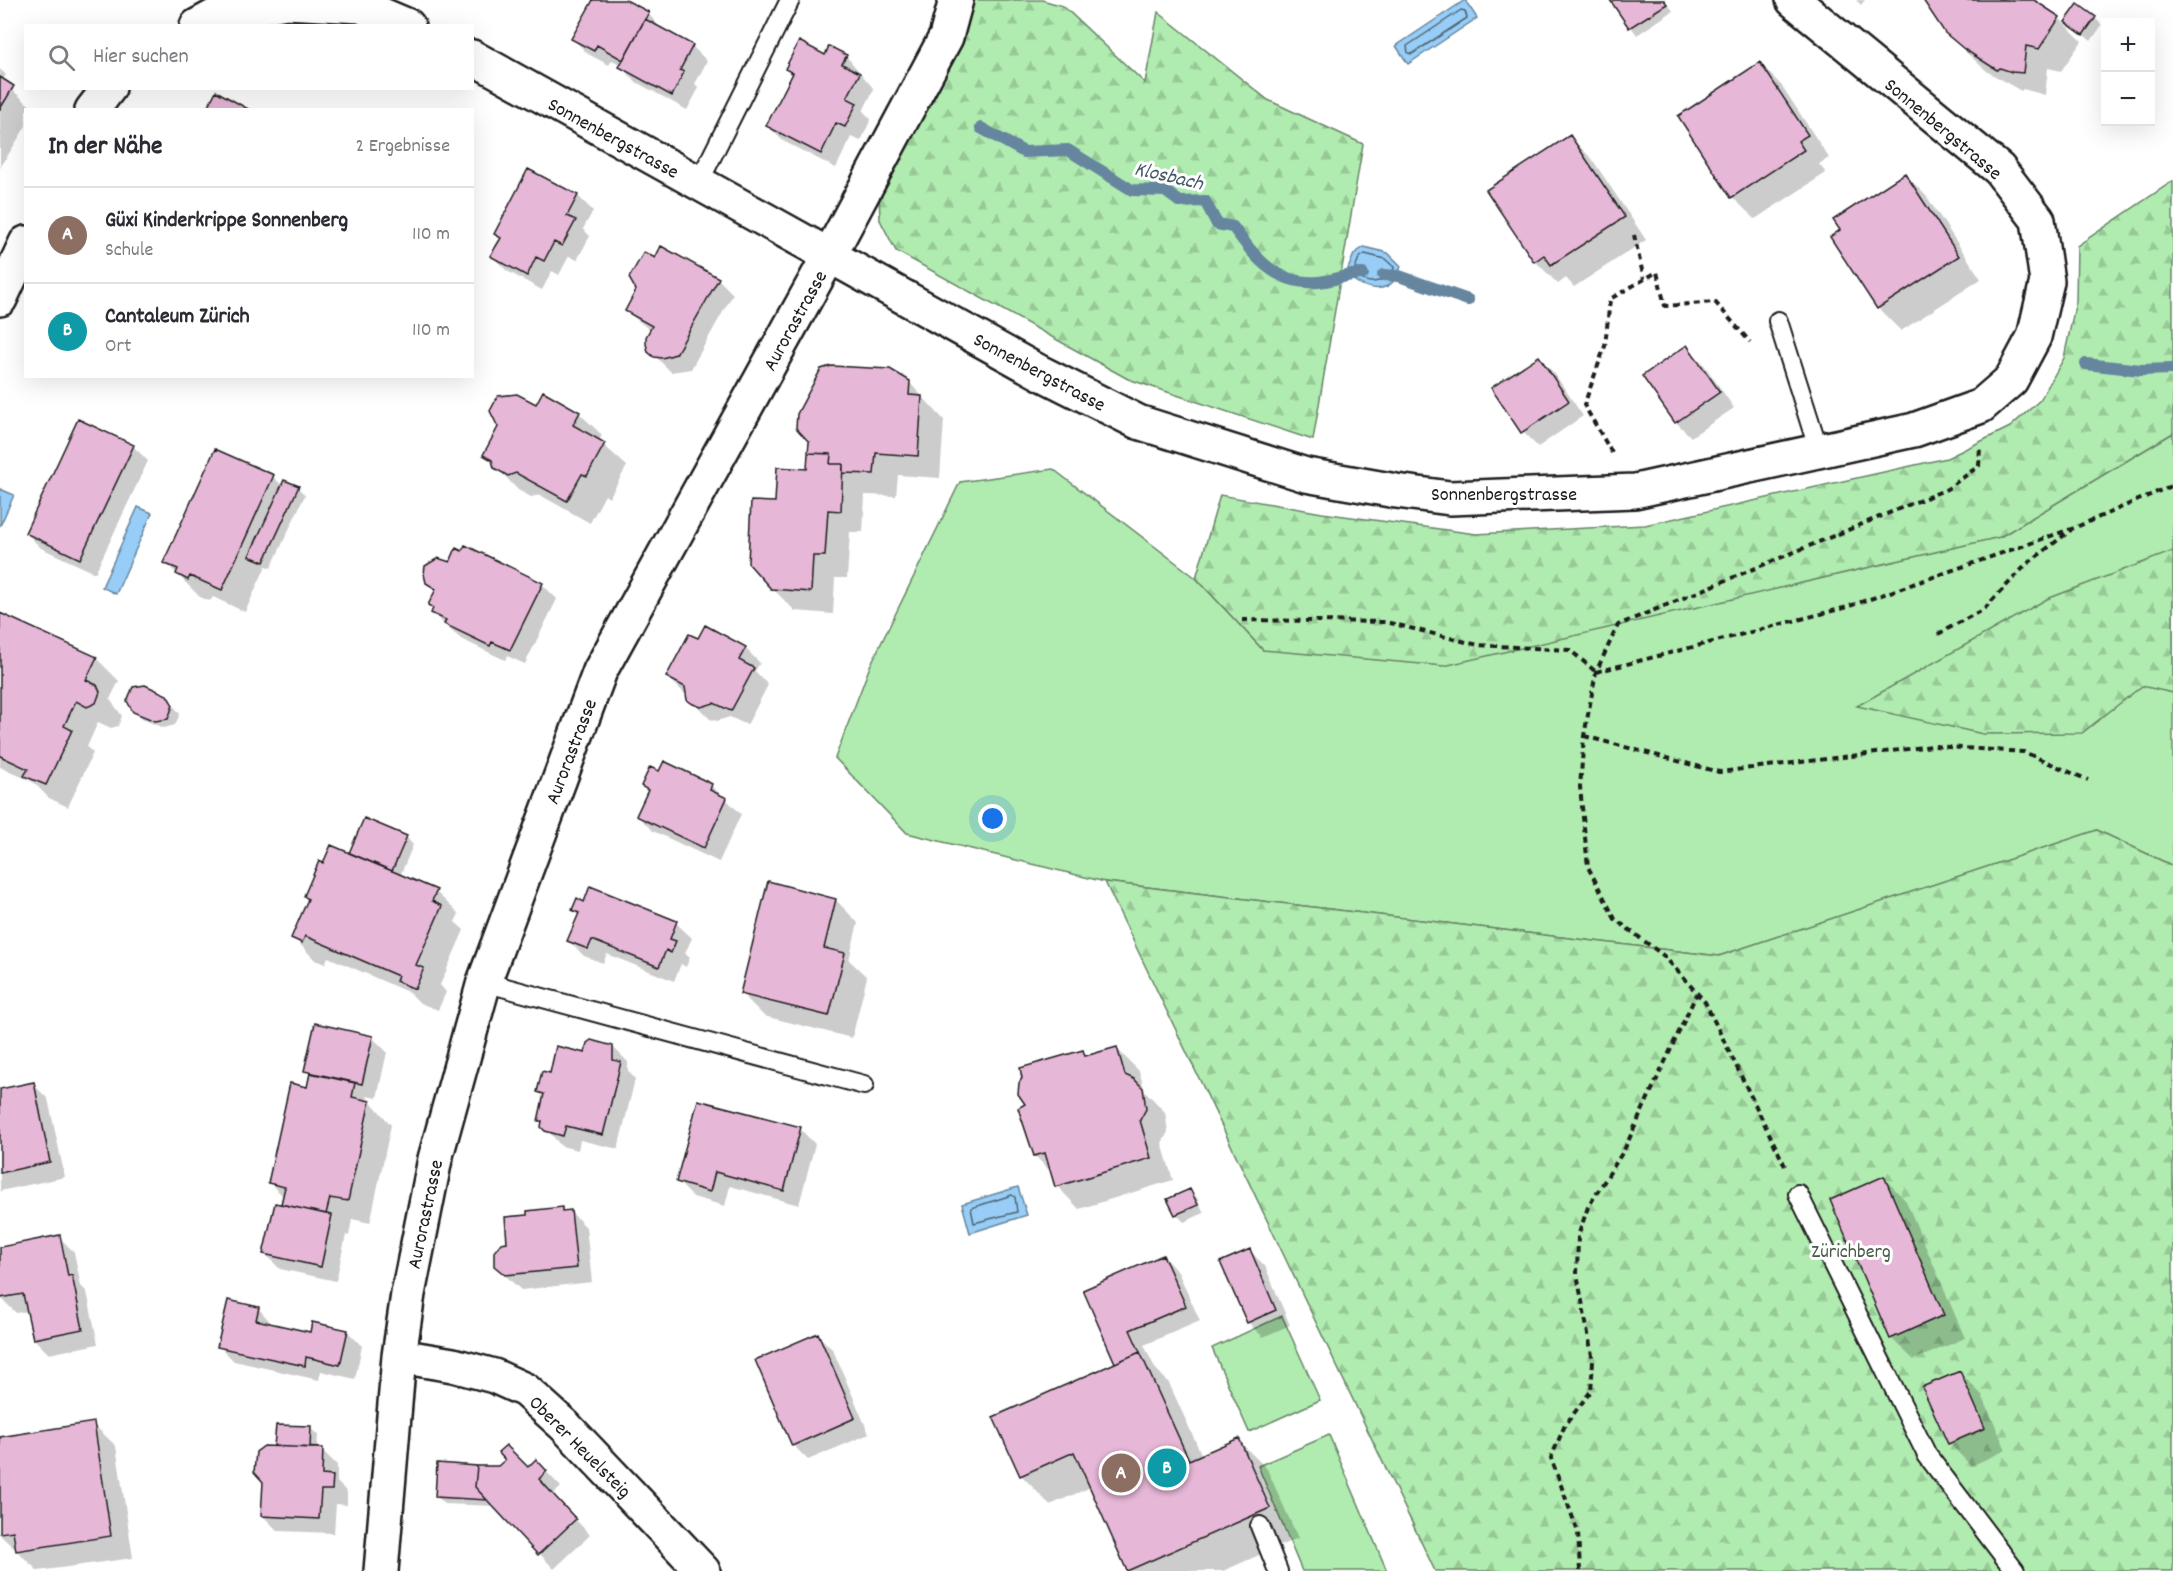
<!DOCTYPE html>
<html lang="de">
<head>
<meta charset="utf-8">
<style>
	body { margin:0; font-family:Dekko,sans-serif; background:#f2f2f3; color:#2b2b33 }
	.controls { position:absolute; right:18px; top:18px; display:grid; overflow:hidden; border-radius:0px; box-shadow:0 6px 24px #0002 }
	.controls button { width:54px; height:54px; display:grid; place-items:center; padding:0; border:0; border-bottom:2px solid #e1e1e2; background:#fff; color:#2b2b33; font:30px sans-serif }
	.you { position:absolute; left:993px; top:819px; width:21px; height:21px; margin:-15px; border:4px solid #fff; border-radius:50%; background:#1a73e8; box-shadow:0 0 0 9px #1a73e833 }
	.badge { display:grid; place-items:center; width:39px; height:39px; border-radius:50%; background:#1f6fb2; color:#fff; font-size:20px; font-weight:700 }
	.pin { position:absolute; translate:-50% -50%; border:3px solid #fff; box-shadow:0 2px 6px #0006 }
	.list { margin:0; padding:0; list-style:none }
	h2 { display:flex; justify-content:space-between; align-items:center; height:78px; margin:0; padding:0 24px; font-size:26px }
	h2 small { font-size:20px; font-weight:400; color:#7c7c81 }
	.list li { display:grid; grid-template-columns:39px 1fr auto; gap:18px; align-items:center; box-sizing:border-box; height:96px; padding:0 24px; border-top:2px solid #e1e1e2 }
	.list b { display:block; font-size:22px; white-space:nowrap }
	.list p { margin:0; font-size:20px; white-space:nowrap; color:#7c7c81 }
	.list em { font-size:20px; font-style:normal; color:#7c7c81 }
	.icon { flex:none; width:33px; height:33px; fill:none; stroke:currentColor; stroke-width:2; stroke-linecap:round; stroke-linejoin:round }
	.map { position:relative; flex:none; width:2173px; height:1571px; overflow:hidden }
	.search { position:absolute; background:#fff; box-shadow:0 6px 24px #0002; left:24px; top:24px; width:450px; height:66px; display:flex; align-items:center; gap:15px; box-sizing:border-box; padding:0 21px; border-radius:0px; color:#7c7c81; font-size:22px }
	.panel { position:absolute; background:#fff; box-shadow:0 6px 24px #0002; left:24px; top:108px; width:450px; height:270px; border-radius:0px }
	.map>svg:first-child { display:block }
	.green { fill:#b0ebb0; stroke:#668466; stroke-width:1.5 }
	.forest { fill:url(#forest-firs); stroke:#668466; stroke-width:1.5 }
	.water { fill:#97cdf6; stroke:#66869f; stroke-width:1.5 }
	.shadow { fill:#0003 }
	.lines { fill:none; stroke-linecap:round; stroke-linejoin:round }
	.shore { stroke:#4d6373; stroke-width:1.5 }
	.stream { stroke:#66869f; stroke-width:12 }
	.building { fill:#e7b7d8; stroke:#1c1c1c; stroke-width:1.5 }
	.service-casing { stroke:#1c1c1c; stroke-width:22 }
	.minor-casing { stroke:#1c1c1c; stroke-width:38 }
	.path { stroke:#1c1c1c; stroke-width:4; stroke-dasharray:6 4.5; stroke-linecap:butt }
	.service { stroke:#fff; stroke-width:18 }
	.minor { stroke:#fff; stroke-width:33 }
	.labels { text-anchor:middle; stroke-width:6; stroke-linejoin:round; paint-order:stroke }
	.street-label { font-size:20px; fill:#1c1c1c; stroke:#fff }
	.park-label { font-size:20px; fill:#485a48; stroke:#fff }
	.water-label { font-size:21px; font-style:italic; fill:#475a68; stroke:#fff }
</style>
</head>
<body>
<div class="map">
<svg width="2173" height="1571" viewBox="0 0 2173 1571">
	<defs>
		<pattern id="forest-firs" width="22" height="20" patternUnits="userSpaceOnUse" patternTransform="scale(1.5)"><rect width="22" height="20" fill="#b0ebb0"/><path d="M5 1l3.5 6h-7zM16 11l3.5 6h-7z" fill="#97c997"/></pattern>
	</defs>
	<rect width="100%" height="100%" fill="#fff"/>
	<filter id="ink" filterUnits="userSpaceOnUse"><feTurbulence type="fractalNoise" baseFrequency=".0167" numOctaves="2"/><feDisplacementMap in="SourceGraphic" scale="12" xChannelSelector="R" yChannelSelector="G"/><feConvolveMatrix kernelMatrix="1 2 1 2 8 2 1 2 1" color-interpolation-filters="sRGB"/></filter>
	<g filter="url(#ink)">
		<path class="green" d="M2173,433V866L2097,830L1719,956L1105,882L907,833L835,758L870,666L960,482L1053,469L1196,578L1263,650L2000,537Z
			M1282,1316L1320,1400L1249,1432L1212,1348Z
			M1329,1435L1387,1571H1302L1258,1466Z"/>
		<path class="forest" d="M968,0H1042L1063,6L1145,83L1158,12L1268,100L1363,144L1313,440L1128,379L896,251L880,220L879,193Z
			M2173,181V433L2000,537L1444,666L1263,650L1196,578L1220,495L1322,513L1476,534L1645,525L1947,458L2010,427L2040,400L2064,358L2076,301L2077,246Z
			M2173,551V693L2142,686L2082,733L1983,734L1857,706L2047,599Z
			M2097,830L2173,866V1571H1435L1105,882L1719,956Z"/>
		<path class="water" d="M1465,0L1477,18L1408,64L1396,46Z
			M1364,247L1388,253L1401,266C1393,297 1365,292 1346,274L1354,254Z
			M0,489L14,495L0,526Z
			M138,507L152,513L116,594L102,587Z
			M1018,1187L1027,1215L970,1233L962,1204Z"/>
		<path class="shadow" d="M595,0H623L648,13L662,30L692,46L707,61L695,84L699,88L687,110L636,82L621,67L622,65L612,60L609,65L588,54L573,39Z
			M1612,0H1665L1673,11L1637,35Z
			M1856,0H1865L1861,5Z
			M1925,0H2031L2059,18L2082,41L2061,71L2048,68L2045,95L2023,89L2021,91L1988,72L1969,55L1946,32Z
			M2095,18L2102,25L2091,41L2067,21Z
			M846,56L874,89L863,111L871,119L861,141L851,137L836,168L783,141L768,126L793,76L786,69L826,57Z
			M1760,64L1782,86L1829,158L1819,164L1826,173L1755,219L1732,197Z
			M0,69L6,75L2,81L35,110H26V126L0,168Z
			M1569,136L1592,159L1646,240L1574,287L1566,278L1558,284L1535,261L1488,190Z
			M1905,174L1927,197L1981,279L1901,331L1878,308Z
			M578,196L593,211L583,229L590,236L577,260L569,256L559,275L552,271L542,290L507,271L492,256L501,239L495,234Z
			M718,279L733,294L691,369L671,372L650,351L651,331L626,311Z
			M1687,347L1702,362L1734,408L1691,437L1676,422L1644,376Z
			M1539,358L1554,373L1583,416L1538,447L1523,432L1493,389Z
			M909,382L944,420L940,478L898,475L896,496L865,495L863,532H850L847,578H835L833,614L795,611L772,588L776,504L808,470Z
			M499,398L579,413L602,435L599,441L627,466L609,498L605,495L590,523L540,495L531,497L518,490L485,455L500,427L491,411Z
			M133,446L148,461L95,573L41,548L26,533Z
			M273,477L283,486L298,488L305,495L271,568L266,566L245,612L213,597L210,601L200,597L165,562Z
			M428,582L542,584L557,599L525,664L507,656L505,660L461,639L448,628L433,613L434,609L430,605L437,591Z
			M0,615L96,658L119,681L110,699L122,716L118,726L111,728L98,722L87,747L93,753L68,807L49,798L33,782L0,767Z
			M699,640L745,648L760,663L755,671L768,685L747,725L730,717L717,721L710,719L668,677Z
			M166,696L180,714L175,725L164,728L142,719L134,712Z
			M643,786H711L726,799L741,814L719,862L653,831L638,816L649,792Z
			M406,837L413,845L400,876L436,892L459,914L455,922L464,930L440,985L446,992L438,1010L420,1003L410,993L328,957L325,964L315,960L293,937L324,865Z
			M591,888L676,923L692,938L685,953L690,957L686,967L681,964L674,981L607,954L603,963L584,956L569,941L579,916L573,910L584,904Z
			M836,900L858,923L849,960L867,977L852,1038L764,1016L741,993Z
			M372,1037L387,1052L377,1098L366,1096L391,1125L370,1223L352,1219L349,1236L346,1235L336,1281L280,1269L265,1254L286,1207L283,1204L284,1197L270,1183L308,1088L311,1075L306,1070Z
			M613,1047L628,1062V1071L635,1079L618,1149L580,1140L578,1150L561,1146L539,1120L545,1098L538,1092L551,1075L586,1055Z
			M1116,1048L1139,1071L1145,1091L1165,1112L1168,1132L1162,1143L1173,1180L1079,1209L1057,1186L1052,1173L1035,1156L1027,1104L1083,1051L1088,1056Z
			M33,1084L48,1099L65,1177L0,1191V1091Z
			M800,1129L815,1144L799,1205L730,1186L725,1206L693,1197L678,1182Z
			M1884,1178L1906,1201L1965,1338L1914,1360L1891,1338Z
			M1190,1190L1197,1198L1204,1213L1184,1222L1176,1214Z
			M561,1209L565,1213L571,1212L586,1227L592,1282L521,1290L495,1266L529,1216Z
			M59,1237L74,1252L81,1286L87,1292L98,1344L49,1354L34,1339L28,1311L16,1313L0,1297V1249Z
			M1250,1251L1265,1266L1290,1325L1263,1337L1248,1322Z
			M1163,1257L1178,1272L1200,1321L1144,1345L1155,1368L1169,1383L1202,1456L1238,1440L1267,1469L1298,1538L1223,1571H1129L1091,1487L1050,1505L1021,1475L1117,1363L1085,1291Z
			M258,1308L273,1325L311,1334L347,1331L362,1346L355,1379L321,1371L319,1380L234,1361L219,1346Z
			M818,1335L833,1350L869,1434L808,1460L793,1445Z
			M1959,1372L1982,1395L2006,1450L1971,1466L1949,1443Z
			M93,1424L116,1446L133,1558L38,1571L0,1535V1458Z
			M277,1426L310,1428L318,1435L317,1449L322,1450L337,1465V1482L347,1492V1505L336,1504L334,1533L278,1531L263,1516L276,1448Z
			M508,1460L528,1469L536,1461L561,1487L553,1495L590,1535L554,1569L495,1506L444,1504L437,1497L499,1467Z"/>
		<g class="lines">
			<path class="shore" d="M1461,10L1465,11L1467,18L1412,54L1408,53L1407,46Z
				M1365,254L1385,259L1394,267L1393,272C1381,284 1363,287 1354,271L1359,258Z
				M1012,1195L1015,1197L1017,1212L974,1223L971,1208Z"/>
			<path class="stream" d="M981,128L1024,152L1068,150L1132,190L1165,191L1180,202L1205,201L1217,224L1233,227C1255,257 1275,285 1318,282C1334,281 1345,274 1363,274
				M1383,275L1399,276L1468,300
				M2086,364L2141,370L2173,369"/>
		</g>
		<path class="building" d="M593,0H626L649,12L623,60L597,45L594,51L571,39Z
			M1610,0H1664L1667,4L1629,28Z
			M1923,0H2034L2060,17L2039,49L2026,46L2023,73L2012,72L2000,68L1997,70L1964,49L1945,33Z
			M2078,4L2096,17L2083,35L2065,22Z
			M645,19L693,45L680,70L684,72L672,96L619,67Z
			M799,41L825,55L829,46L847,55L842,64L860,73L847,98L857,103L845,127L836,123L821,154L766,126L793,73L785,69Z
			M1760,62L1808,135L1798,141L1804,150L1731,198L1678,116Z
			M0,77L14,86L0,109Z
			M216,91L250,110H206Z
			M1570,135L1625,217L1551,265L1544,255L1534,262L1486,190Z
			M528,169L578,195L567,216L576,220L562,246L554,242L544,261L536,257L527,276L490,256L501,238L494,234Z
			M1905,173L1959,256L1877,309L1830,237L1840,230L1833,220Z
			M661,246L719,278L676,354L662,358L654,357L648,352L646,344V337L652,326L625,311L636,290L629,278L644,252L655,258Z
			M1687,345L1720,392L1675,423L1642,376Z
			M1539,356L1569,401L1521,433L1491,388Z
			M831,366L890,369L910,381L909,395L922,396L918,456L876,453L874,474L843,473V464H830L831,454L808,453L809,442L796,428L797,414L821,369Z
			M543,391L580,412L573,425L605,443L587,476L582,474L567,501L516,473L508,476L494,468L492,460L483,455L498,427L490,411L498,396L517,394L536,404Z
			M78,419L134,445L80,559L25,533Z
			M215,449L274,475L222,590L190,576L188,580L176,574L178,569L163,563Z
			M808,453L831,454L830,464H843L841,511L828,510L825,556H813L811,592L771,589L748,563L751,501L775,502L777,467L807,469Z
			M284,480L299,486L264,562L249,556Z
			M465,545L543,583L510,650L492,642L490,646L444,624L446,620L431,613L433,608L428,605L436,589L426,583L424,574L425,566L438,558L450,562L456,548L462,551Z
			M0,613L97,657L86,680L97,685L100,692L96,703L87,707L76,701L64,726L72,730L46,785L24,776L28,769L0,756Z
			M705,625L746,647L739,660L754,668L731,711L714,703L701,707L693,704L687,700L685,687L666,677L689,634L698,638Z
			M145,685L167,695L173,705L168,719L155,721L133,712L127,701L133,687Z
			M664,761L712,784L710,790L727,798L704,848L636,816L648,790L641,786L650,767L659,771Z
			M364,818L407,836L392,871L349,853Z
			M331,845L437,890L432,901L442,906L416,965L424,968L415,989L396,981L398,976L305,936L302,943L291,938L308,899L304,896L319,861L323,863Z
			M768,881L836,899L824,948L845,953L829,1016L740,994Z
			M590,886L677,921L670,939L676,941L671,953L666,950L659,967L592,940L588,949L567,941L579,913L572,910L577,898L584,902Z
			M315,1023L373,1036L362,1084L304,1071Z
			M591,1040L613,1046V1060L621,1062L603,1135L566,1126L563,1136L545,1131L541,1127L542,1121H538L544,1094L537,1092L542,1071L550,1073L556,1046L585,1053L587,1043Z
			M1117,1047L1125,1075L1134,1079L1143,1088L1146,1109L1140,1120L1151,1158L1055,1187L1045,1153L1034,1156L1018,1108L1025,1104L1018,1094L1019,1083L1022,1078L1020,1068L1083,1050L1085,1056Z
			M310,1073L355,1083L352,1097L370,1101L348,1201L330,1198L326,1214L281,1204L285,1187L268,1183L290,1083L307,1087Z
			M34,1082L50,1162L0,1173V1089Z
			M698,1100L801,1127L784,1191L715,1172L710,1192L676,1182Z
			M1884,1176L1944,1315L1890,1339L1830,1200Z
			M1190,1189L1198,1205L1175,1215L1167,1199Z
			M275,1203L332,1215L321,1267L263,1254Z
			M562,1207V1211L571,1210L577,1268L505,1275L494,1266V1252L501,1243L507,1242L505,1217L527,1215V1211Z
			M60,1235L68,1276L72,1275L83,1329L33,1339L23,1294L0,1298V1247Z
			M1250,1249L1276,1310L1247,1323L1220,1262Z
			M1163,1255L1186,1306L1130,1330L1140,1352L1115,1363L1083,1290Z
			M228,1300L259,1307L256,1320L310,1332L312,1322L348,1330L340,1365L306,1357L305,1366L217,1347Z
			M818,1333L855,1418L792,1446L755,1360Z
			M1140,1352L1189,1460L1239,1438L1270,1508L1127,1571L1074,1452L1020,1476L993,1417Z
			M1960,1371L1985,1428L1948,1444L1922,1387Z
			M94,1422L111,1536L16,1551L13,1531L0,1533V1437Z
			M276,1425L311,1426L310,1448L274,1446Z
			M506,1445L528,1467L536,1459L547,1471L539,1479L576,1519L538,1555L475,1487L477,1466H498L505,1460L498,1452Z
			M264,1446L323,1448L322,1475L333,1476L332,1490H321L319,1519L261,1516L263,1482L254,1472L256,1452Z
			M437,1463L477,1466L475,1487L487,1500L435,1497Z"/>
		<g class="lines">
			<defs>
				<path id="service" d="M698,184L790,0
					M1778,321L1819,451
					M484,982L864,1085
					M1798,1194L1927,1455L2015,1571
					M1260,1526L1278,1571"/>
				<path id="minor" d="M197,26L219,14L286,2L361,6L408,26
					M472,57L1039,372L1138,422L1306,475L1396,491L1450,498L1635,491L1914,430L1981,406L2011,380L2034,337L2047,281L2038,220L1999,169L1793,0
					M92,110L109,88
					M0,299L26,243
					M399,1356L453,1365L494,1376L525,1390L565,1426L703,1571
					M381,1571L399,1356L408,1294L435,1159L484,982L600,671L829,256L946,37L956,0"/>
			</defs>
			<use href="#service" class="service-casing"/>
			<use href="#minor" class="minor-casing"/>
			<path class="path" d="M1634,235L1644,279
				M1612,453L1584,405L1605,346L1610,299L1657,272L1665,306L1715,302L1750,342
				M1242,620L1386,622L1478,645L1570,650L1596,672
				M1938,634L1984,609L2027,564L2071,530
				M1596,672L1844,608L2074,528L2173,485
				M1584,736L1719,772L1933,746L2024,752L2088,780
				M1785,1166L1705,1002L1664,956L1615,919L1588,867L1580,787L1584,736L1596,672L1618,625L1947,489L1979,466L1980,446
				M1580,1571L1578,1532L1551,1458L1565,1425L1591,1391L1593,1361L1577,1274L1578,1236L1588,1207L1624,1150L1697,993"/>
			<use href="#service" class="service"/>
			<use href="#minor" class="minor"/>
		</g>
	</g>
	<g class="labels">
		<g class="street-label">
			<text transform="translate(1944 128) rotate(40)" y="7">Sonnenbergstrasse</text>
			<text transform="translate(614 137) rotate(29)" y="7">Sonnenbergstrasse</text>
			<text transform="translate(794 320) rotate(-61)" y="7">Aurorastrasse</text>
			<text transform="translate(1040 371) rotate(28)" y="7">Sonnenbergstrasse</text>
			<text x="1504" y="500">Sonnenbergstrasse</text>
			<text transform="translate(570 751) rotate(-69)" y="7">Aurorastrasse</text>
			<text transform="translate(424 1214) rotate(-78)" y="7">Aurorastrasse</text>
			<text transform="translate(581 1446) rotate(45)" y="7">Oberer Heuelsteig</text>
		</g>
		<g class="park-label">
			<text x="1851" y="1257">Zürichberg</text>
		</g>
		<g class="water-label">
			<text transform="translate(1169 175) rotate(13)" y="7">Klosbach</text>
		</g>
	</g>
</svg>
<div class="controls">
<button>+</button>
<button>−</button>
</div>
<div class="you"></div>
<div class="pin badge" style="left:1121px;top:1473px;background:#8d6e63">A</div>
<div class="pin badge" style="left:1167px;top:1468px;background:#0f9aa8">B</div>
<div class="search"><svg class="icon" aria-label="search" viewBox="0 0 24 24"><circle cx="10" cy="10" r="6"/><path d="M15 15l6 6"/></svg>Hier suchen</div>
<section class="panel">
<h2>In der Nähe<small>2 Ergebnisse</small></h2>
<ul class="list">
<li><span class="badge" style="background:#8d6e63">A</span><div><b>Güxi Kinderkrippe Sonnenberg</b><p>Schule</p></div><em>110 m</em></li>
<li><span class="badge" style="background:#0f9aa8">B</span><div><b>Cantaleum Zürich</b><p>Ort</p></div><em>110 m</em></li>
</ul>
</section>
</div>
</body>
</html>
